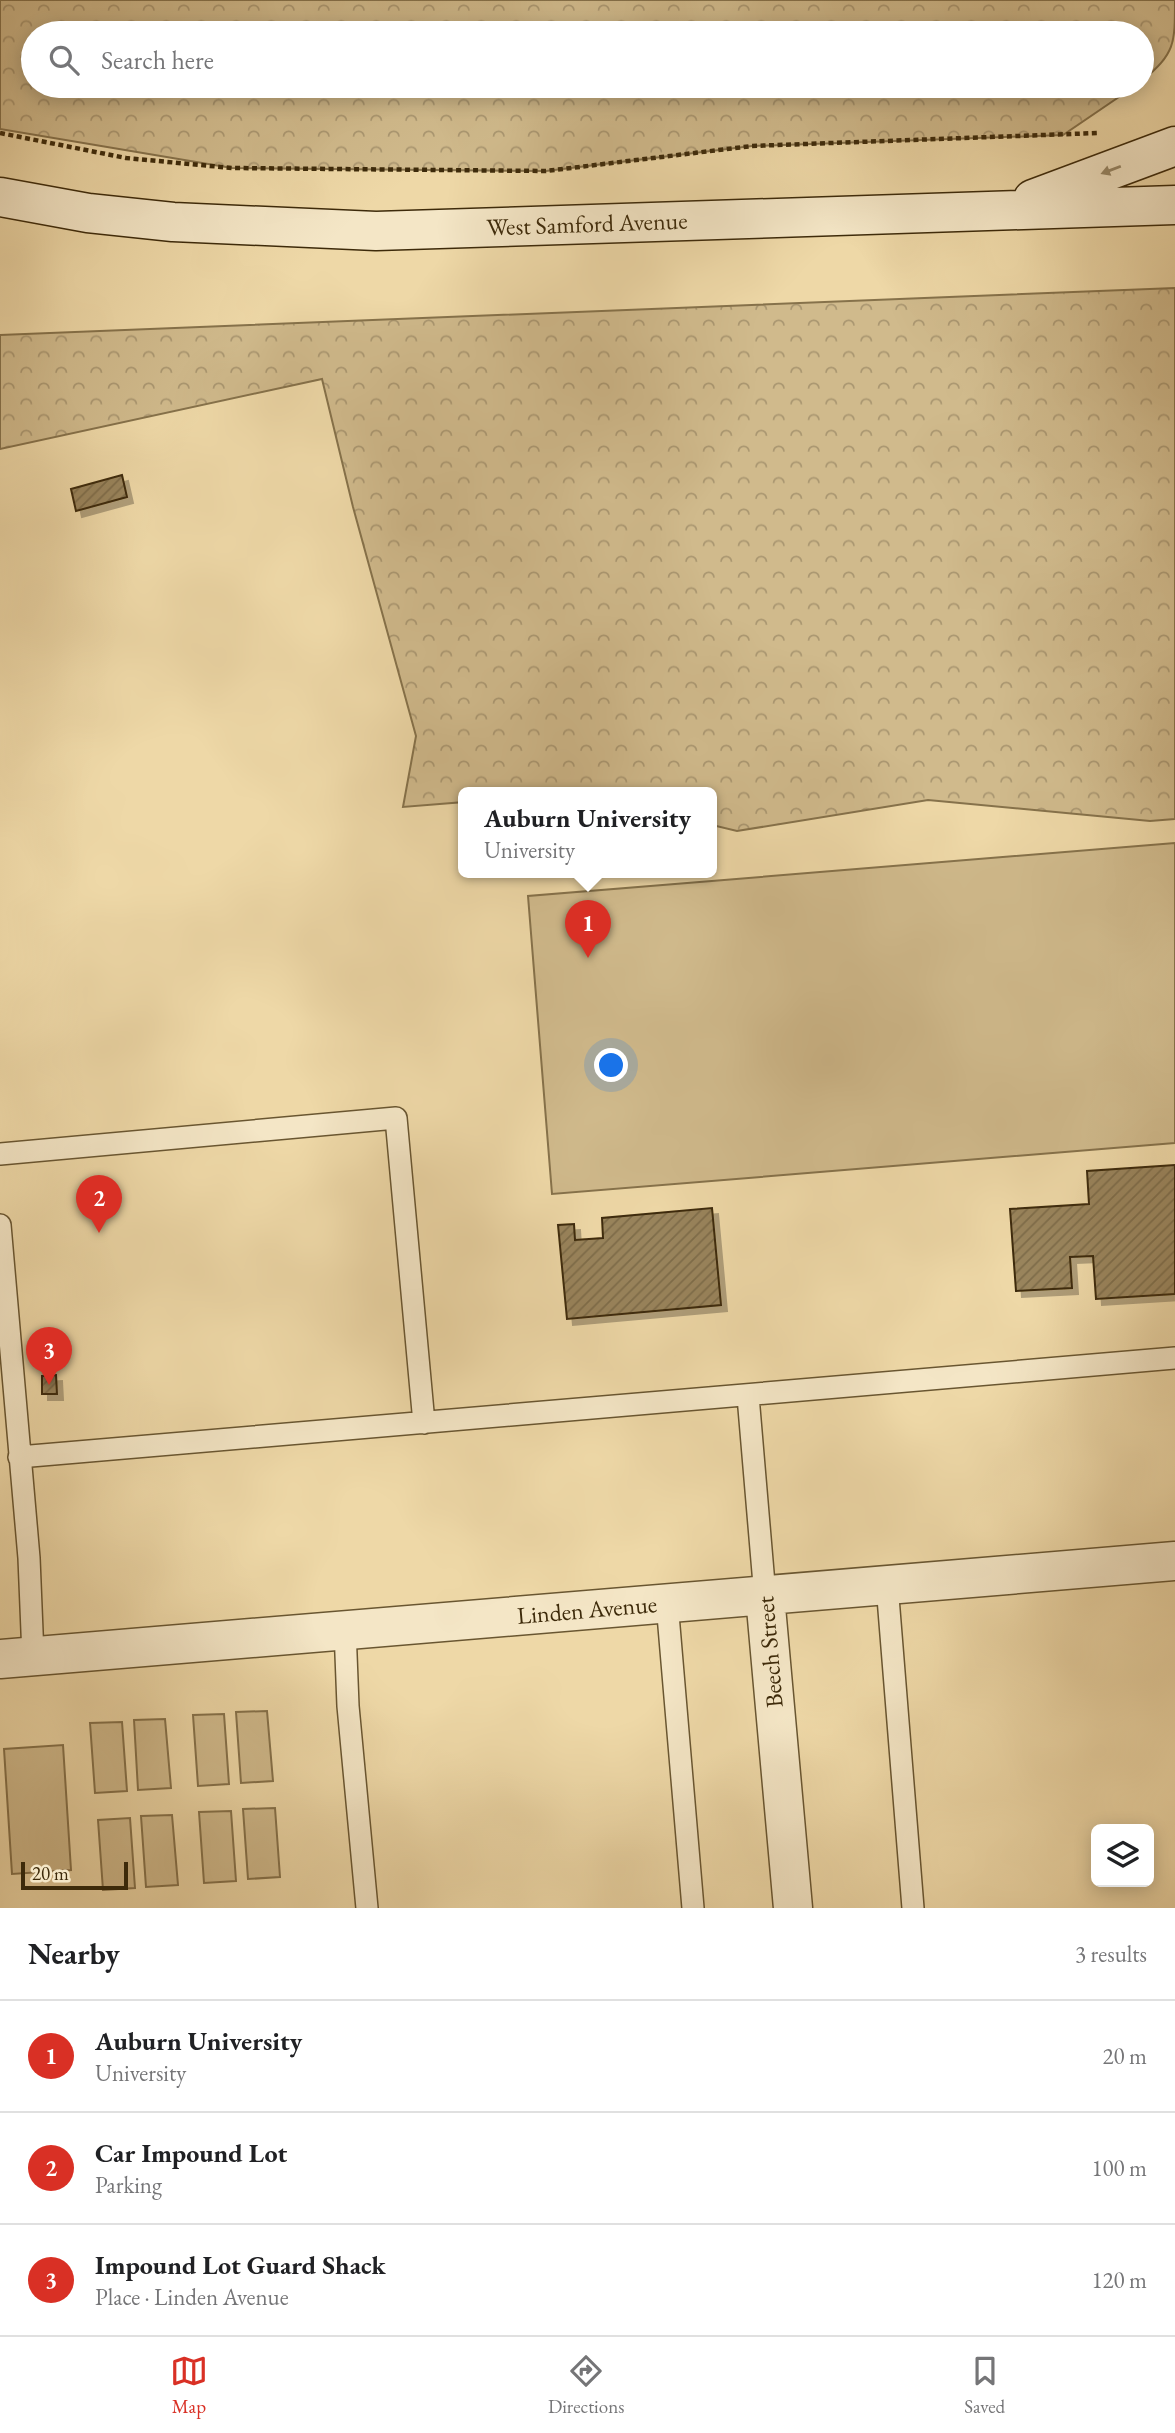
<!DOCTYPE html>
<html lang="en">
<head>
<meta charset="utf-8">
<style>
	body { margin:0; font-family:"EB Garamond",serif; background:#f2f2f2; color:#202124 }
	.controls { position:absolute; right:21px; bottom:21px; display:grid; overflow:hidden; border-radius:10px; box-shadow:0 4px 18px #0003 }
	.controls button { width:63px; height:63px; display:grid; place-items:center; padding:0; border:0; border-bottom:2px solid #e0e0e0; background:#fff; color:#202124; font:35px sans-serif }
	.scale { position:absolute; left:21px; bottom:18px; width:107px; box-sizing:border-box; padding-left:7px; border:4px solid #3d2a0a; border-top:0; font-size:19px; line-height:24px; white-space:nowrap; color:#3d2a0a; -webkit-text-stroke:5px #f4e6c6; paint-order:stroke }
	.you { position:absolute; left:612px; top:1066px; width:24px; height:24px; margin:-18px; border:5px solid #fff; border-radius:50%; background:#1a73e8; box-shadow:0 0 0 10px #1a73e833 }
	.badge { display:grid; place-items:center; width:46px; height:46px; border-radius:50%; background:#d93025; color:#fff; font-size:23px; font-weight:700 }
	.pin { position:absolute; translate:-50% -58px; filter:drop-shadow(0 2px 4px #0008) }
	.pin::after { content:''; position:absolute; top:37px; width:24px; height:21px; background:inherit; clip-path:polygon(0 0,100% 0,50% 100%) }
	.popup { position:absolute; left:458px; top:787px; width:259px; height:91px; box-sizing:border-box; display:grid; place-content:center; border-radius:10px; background:#fff; filter:drop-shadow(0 2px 5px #0005); font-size:23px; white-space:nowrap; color:#757577 }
	.popup b { font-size:26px; color:#202124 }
	.popup::after { content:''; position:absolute; left:50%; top:100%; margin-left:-14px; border:14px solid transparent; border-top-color:#fff }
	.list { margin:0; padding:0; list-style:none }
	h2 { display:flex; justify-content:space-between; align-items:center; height:91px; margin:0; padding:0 28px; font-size:30px }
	h2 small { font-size:23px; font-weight:400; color:#757577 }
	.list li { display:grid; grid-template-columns:46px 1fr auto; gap:21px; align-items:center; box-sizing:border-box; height:112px; padding:0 28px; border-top:2px solid #e0e0e0 }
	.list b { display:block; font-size:26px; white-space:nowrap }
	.list p { margin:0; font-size:23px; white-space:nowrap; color:#757577 }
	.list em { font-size:23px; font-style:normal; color:#757577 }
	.icon { flex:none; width:38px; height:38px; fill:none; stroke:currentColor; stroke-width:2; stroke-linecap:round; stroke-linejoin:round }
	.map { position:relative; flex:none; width:1175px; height:1908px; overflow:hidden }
	.search { position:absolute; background:#fff; box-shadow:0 4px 18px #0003; left:21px; right:21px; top:21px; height:77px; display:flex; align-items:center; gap:18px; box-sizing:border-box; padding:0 24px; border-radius:38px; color:#757577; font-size:26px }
	.sheet { height:427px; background:#fff }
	nav { display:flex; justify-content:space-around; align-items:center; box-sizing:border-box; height:98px; border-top:2px solid #e0e0e0; background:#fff; font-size:19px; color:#757577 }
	nav a { display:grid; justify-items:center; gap:4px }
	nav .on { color:#d93025 }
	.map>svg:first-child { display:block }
	.forest { fill:url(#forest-crowns); stroke:#86724b; stroke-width:2 }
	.pitch { fill:#d0ba8c; stroke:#86724b; stroke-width:2 }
	.building { fill:url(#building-hatch); stroke:#3d2a0a; stroke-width:2; filter:url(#shadow) }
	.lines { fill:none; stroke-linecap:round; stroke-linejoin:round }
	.lane-casing { stroke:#695631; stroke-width:24 }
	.street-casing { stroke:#695631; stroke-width:41 }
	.secondary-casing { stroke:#3d2a0a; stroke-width:41 }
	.path { stroke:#3d2a0a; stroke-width:4.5; stroke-dasharray:5 3.5; stroke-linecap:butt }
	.lane { stroke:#f4e6c6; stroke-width:21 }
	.street { stroke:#f4e6c6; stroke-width:38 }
	.secondary { stroke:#f4e6c6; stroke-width:38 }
	.oneway { fill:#988868 }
	.labels { text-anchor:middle; stroke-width:5; stroke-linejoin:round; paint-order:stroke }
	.street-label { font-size:24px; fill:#3d2a0a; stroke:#f4e6c6 }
</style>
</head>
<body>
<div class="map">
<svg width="1175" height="1908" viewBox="0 0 1175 1908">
	<defs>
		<pattern id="forest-crowns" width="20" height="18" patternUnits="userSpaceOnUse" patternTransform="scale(1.75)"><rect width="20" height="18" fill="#d0ba8c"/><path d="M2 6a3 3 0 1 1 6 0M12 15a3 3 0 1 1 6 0" fill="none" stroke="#aa9771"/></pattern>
		<pattern id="building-hatch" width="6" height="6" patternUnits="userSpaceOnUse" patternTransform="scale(1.75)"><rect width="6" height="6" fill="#99845c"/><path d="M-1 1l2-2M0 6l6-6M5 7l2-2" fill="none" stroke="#7e6c4a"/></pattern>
		<filter id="shadow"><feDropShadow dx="6" dy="6" stdDeviation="0" flood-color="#0004"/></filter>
	</defs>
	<rect width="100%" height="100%" fill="#eed8a7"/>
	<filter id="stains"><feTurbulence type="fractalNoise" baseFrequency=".00286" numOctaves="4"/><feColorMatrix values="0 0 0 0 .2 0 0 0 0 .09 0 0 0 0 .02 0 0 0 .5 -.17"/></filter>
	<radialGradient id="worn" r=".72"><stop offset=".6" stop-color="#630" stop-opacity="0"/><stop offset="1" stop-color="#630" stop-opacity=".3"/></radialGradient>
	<path class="forest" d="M0,0H1175C1175,45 1175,53 1142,81V33H33V86H1135L1063,135L752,146L546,171L232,168L0,129Z
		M1175,288V819L1150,821L928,800L737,831L712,825V792H464V802L403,807L416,736L353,507L322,379L0,449V335Z"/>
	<path class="pitch" d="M1175,843V1143L552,1194L528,896Z
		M267,1711L273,1781L241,1783L236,1712Z
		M224,1714L229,1784L198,1786L193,1715Z
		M165,1719L171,1788L138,1790L134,1720Z
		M122,1722L127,1791L95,1793L90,1723Z
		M63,1745L71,1870L12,1874L4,1749Z
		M275,1808L280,1877L248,1879L243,1809Z
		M231,1811L236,1881L204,1883L199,1812Z
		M172,1815L178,1885L146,1887L141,1816Z
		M130,1818L135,1888L103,1890L98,1820Z"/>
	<path class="building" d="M122,475L127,497L76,511L71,489Z
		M1175,1165V1294L1096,1299L1093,1256L1070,1257L1072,1288L1016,1291L1010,1209L1089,1204L1087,1171Z
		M712,1208L721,1305L567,1319L558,1225L574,1224L575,1240L603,1238L602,1218Z
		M56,1375L57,1394H42V1376Z"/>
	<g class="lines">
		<defs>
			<path id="lane" d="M0,1154L396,1118L424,1423
				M0,1225L29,1558L33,1656
				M748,1396L765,1596
				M19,1457L1175,1358
				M887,1585L913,1908
				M667,1603L693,1908
				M345,1629L348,1706L367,1908"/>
			<path id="street" d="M765,1596L793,1908
				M0,1659L1175,1561"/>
			<path id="secondary" d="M0,197L88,213L173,222L376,231L1175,205
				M1033,199L1175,146"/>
		</defs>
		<use href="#lane" class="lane-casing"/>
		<use href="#street" class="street-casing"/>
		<use href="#secondary" class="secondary-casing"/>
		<path class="path" d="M0,133L126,158L232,168L546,171L752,146L1097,133"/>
		<use href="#lane" class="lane"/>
		<use href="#street" class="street"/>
		<use href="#secondary" class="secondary"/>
	</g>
	<defs><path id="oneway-solid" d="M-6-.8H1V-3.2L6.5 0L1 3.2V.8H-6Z" transform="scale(1.75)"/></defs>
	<use class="oneway" href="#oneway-solid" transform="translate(1111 170) rotate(159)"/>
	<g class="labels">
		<g class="street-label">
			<text transform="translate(587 224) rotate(-2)" y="8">West Samford Avenue</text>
			<text transform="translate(587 1610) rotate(-5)" y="8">Linden Avenue</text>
			<text transform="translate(770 1652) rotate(-95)" y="8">Beech Street</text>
		</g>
	</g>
	<rect width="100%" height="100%" filter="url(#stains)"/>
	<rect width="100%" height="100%" fill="url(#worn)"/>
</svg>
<div class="controls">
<button><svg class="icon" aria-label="layers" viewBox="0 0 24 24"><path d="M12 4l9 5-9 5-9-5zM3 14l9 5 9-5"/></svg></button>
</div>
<div class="scale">20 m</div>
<div class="you"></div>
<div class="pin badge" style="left:588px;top:958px">1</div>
<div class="popup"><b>Auburn University</b>University</div>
<div class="pin badge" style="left:99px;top:1233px">2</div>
<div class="pin badge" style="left:49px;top:1385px">3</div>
<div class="search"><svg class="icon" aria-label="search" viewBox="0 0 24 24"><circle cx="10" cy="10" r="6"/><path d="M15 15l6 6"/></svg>Search here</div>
</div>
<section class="sheet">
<h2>Nearby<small>3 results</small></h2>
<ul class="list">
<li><span class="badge">1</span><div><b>Auburn University</b><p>University</p></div><em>20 m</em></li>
<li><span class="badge">2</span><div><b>Car Impound Lot</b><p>Parking</p></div><em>100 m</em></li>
<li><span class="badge">3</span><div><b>Impound Lot Guard Shack</b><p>Place · Linden Avenue</p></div><em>120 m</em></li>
</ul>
</section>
<nav>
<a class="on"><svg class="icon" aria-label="map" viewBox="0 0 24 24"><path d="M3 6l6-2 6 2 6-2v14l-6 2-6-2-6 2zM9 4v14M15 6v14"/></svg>Map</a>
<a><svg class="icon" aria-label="directions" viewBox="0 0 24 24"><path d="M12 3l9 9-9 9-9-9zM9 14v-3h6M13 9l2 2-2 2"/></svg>Directions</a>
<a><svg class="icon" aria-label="saved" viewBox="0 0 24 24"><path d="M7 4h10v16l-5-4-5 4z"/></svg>Saved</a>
</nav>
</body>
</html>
